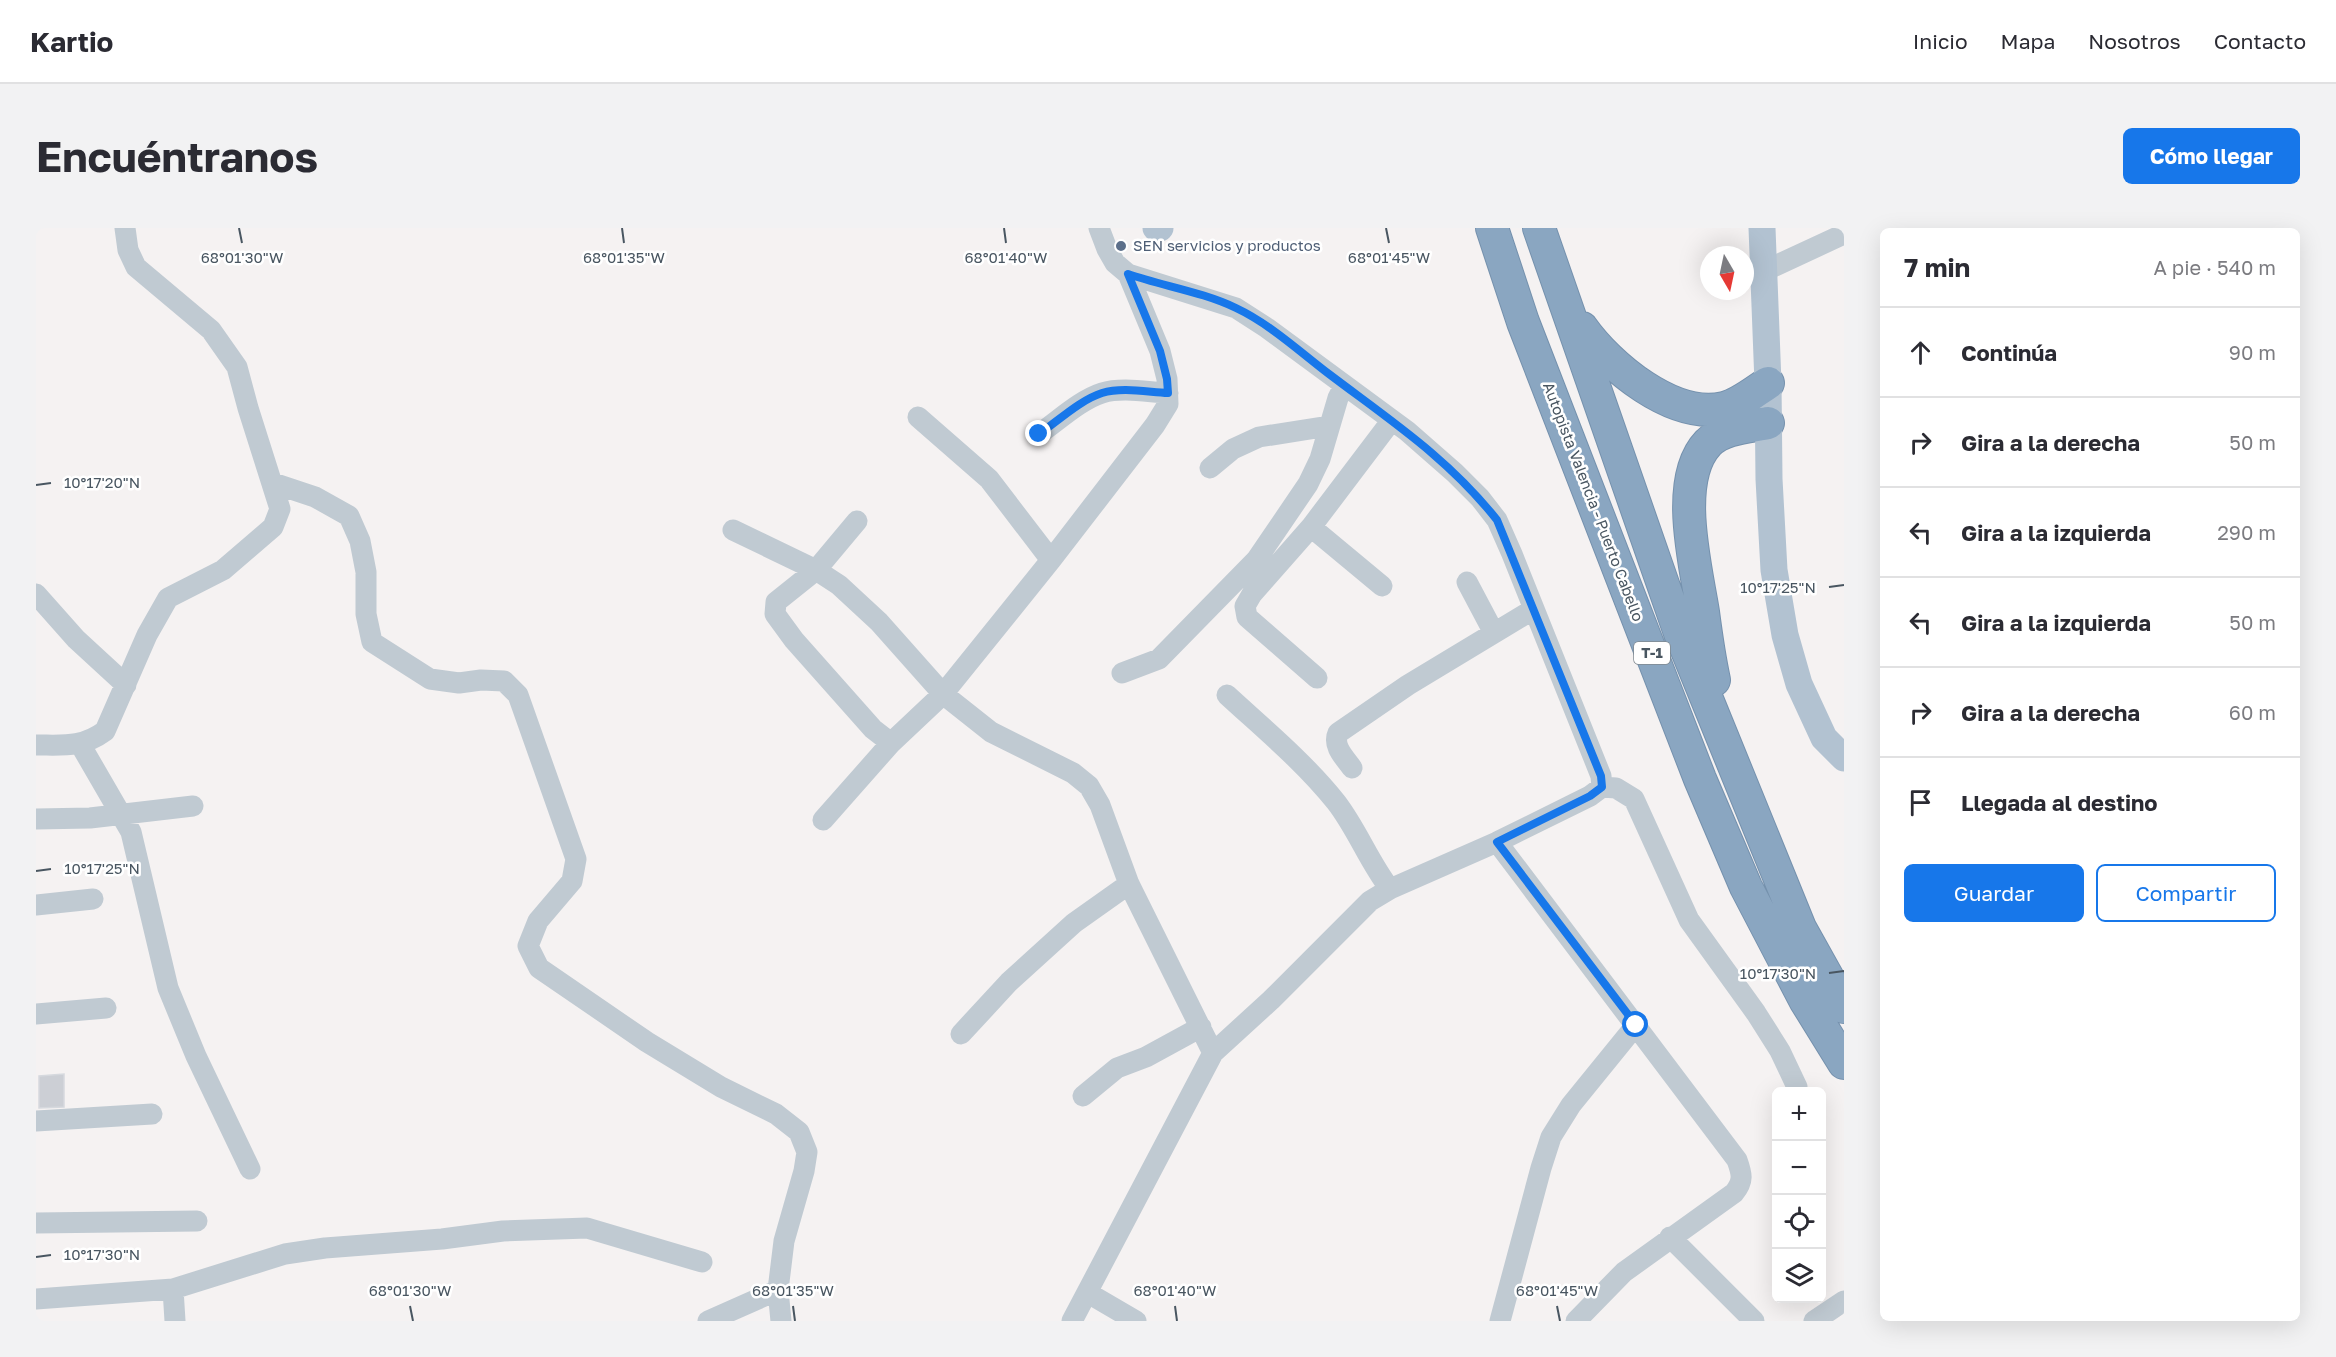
<!DOCTYPE html>
<html lang="es">
<head>
<meta charset="utf-8">
<style>
	body { margin:0; font-family:"Golos Text",sans-serif; background:#f2f2f3; color:#2b2b33 }
	.controls { position:absolute; right:18px; bottom:18px; display:grid; overflow:hidden; border-radius:9px; box-shadow:0 6px 24px #0002 }
	.controls button { width:54px; height:54px; display:grid; place-items:center; padding:0; border:0; border-bottom:2px solid #e1e1e2; background:#fff; color:#2b2b33; font:30px sans-serif }
	.compass { position:absolute; left:1664px; top:18px; width:54px; height:54px; border-radius:50%; background:#fff; box-shadow:0 6px 24px #0002; rotate:171deg }
	.stop { position:absolute; width:18px; height:18px; margin:-14px; border:4px solid #1777ea; border-radius:50%; background:#fff }
	.stop.end { background:#1777ea; border-color:#fff; box-shadow:0 2px 6px #0008 }
	.list { margin:0; padding:0; list-style:none }
	h2 { display:flex; justify-content:space-between; align-items:center; height:78px; margin:0; padding:0 24px; font-size:26px }
	h2 small { font-size:20px; font-weight:400; color:#7c7c81 }
	.list li { display:grid; grid-template-columns:39px 1fr auto; gap:18px; align-items:center; box-sizing:border-box; height:90px; padding:0 24px; border-top:2px solid #e1e1e2 }
	.list b { display:block; font-size:22px; white-space:nowrap }
	.list em { font-size:20px; font-style:normal; color:#7c7c81 }
	.actions { display:flex; gap:12px; padding:18px 24px }
	.actions a { flex:1; padding:14px 0; border:2px solid #1777ea; border-radius:9px; text-align:center; font-size:21px; color:#1777ea }
	.actions .main { background:#1777ea; color:#fff }
	.icon { flex:none; width:33px; height:33px; fill:none; stroke:currentColor; stroke-width:2; stroke-linecap:round; stroke-linejoin:round }
	.map { position:relative; flex:none; width:1808px; height:1093px; overflow:hidden; border-radius:9px }
	header { display:flex; align-items:center; gap:36px; box-sizing:border-box; height:84px; padding:0 30px; background:#fff; border-bottom:2px solid #e1e1e2 }
	header strong { font-size:28px }
	nav { display:flex; gap:33px; margin-inline-start:auto; font-size:21px }
	.intro { display:flex; align-items:center; justify-content:space-between; box-sizing:border-box; height:144px; padding:0 36px }
	h1 { margin:0; font-size:42px }
	.button { padding:15px 27px; border-radius:9px; background:#1777ea; color:#fff; font-size:21px; font-weight:700 }
	main { display:flex; gap:36px; padding:0 36px }
	aside { flex:1; background:#fff; border-radius:9px; box-shadow:0 6px 24px #0002 }
	.map>svg:first-child { display:block }
	.building { fill:#cccfd5; stroke:#d6d9de; stroke-width:1.5 }
	.lines { fill:none; stroke-linecap:round; stroke-linejoin:round }
	.highway-casing { stroke:#7591ad; stroke-width:34 }
	.minor { stroke:#c0cad2; stroke-width:21 }
	.major { stroke:#b2c2d1; stroke-width:27 }
	.highway { stroke:#8aa6c1; stroke-width:32 }
	.route { stroke:#1777ea; stroke-width:8 }
	.ticks { fill:none; stroke:#495661; stroke-width:2 }
	.service-dot { fill:#5c6f8a; stroke:#fff; stroke-width:2 }
	.labels { text-anchor:middle; stroke-width:5; stroke-linejoin:round; paint-order:stroke }
	.shield { fill:#fff; stroke:#808990; stroke-width:1.5 }
	.shield-label { font-size:14px; font-weight:bold; fill:#495661 }
	.service-label { font-size:15px; fill:#4e5e75; stroke:#fff; text-anchor:start }
	.street-label { font-size:15px; fill:#495661; stroke:#fff }
	.ticks-label { font-size:15px; text-anchor:middle; fill:#495661; stroke:#fff; stroke-width:5; stroke-linejoin:round; paint-order:stroke }
</style>
</head>
<body>
<header>
<strong>Kartio</strong>
<nav><a>Inicio</a><a>Mapa</a><a>Nosotros</a><a>Contacto</a></nav>
</header>
<div class="intro"><h1>Encuéntranos</h1><a class="button">Cómo llegar</a></div>
<main>
<div class="map">
<svg width="1808" height="1093" viewBox="0 0 1808 1093">
	<rect width="100%" height="100%" fill="#f5f2f2"/>
	<path class="building" d="M28,846V879L3,880V848Z"/>
	<g class="lines">
		<defs>
			<path id="highway" d="M1456,0L1487,94L1664,551L1710,659L1769,772L1808,835
				M1503,0L1644,405L1764,700L1808,779
				M1546,100C1573,138 1637,192 1688,180C1704,176 1718,164 1732,155
				M1678,452C1673,429 1670,407 1667,384C1660,339 1637,252 1672,215C1687,200 1712,199 1732,195"/>
		</defs>
		<use href="#highway" class="highway-casing"/>
		<path class="minor" d="M1726,44L1808,6
			M882,189L953,251L1015,332
			M1003,206C1022,193 1044,172 1066,165C1086,159 1111,164 1132,165
			M1174,240L1197,221L1223,209L1293,198
			M237,255L279,269L313,288L324,313L330,344V386L336,414L394,451L423,455L445,452L468,453L482,467L540,631L536,653L502,693L492,718L503,740L611,814L685,859L740,886L763,904L771,924L768,943L748,1013L742,1062L745,1093
			M1275,299L1346,358
			M697,302L780,342L821,293
			M1431,354L1458,405
			M0,366L40,411L90,457
			M1086,445L1123,431L1221,331L1272,256L1284,231L1302,170L1308,158
			M1281,450L1211,389L1209,378L1216,366L1275,299L1356,192
			M1191,467C1228,501 1268,534 1300,574C1321,601 1333,634 1354,661
			M855,515L837,501L758,412L739,386L740,374L780,342L803,357L843,394L907,466L955,504L1037,545L1053,558L1064,577L1093,656L1177,825
			M44,516L95,604L132,760L160,828L214,941
			M0,517C27,517 46,520 69,503L111,407L132,370L187,342L237,299L244,281L212,180L201,139L175,102L100,39L92,22L89,0
			M1316,540C1309,530 1296,518 1302,505L1372,457L1498,381
			M1566,559L1580,560L1598,571L1653,692L1720,785L1744,823L1761,859
			M0,591L54,590L157,578
			M787,592L855,515L907,466L1015,332L1119,197L1132,176L1131,151L1124,123L1092,46L1079,35L1071,21L1063,0
			M1461,614L1701,932C1706,946 1708,953 1698,965L1588,1044L1540,1093
			M0,677L57,671
			M0,786L70,780
			M925,806L973,754L1038,695L1093,656
			M1047,868L1081,840L1110,829L1165,799
			M0,893L116,886
			M0,995L161,993
			M1634,1009L1718,1093
			M137,1061L139,1093
			M1052,1065L1100,1093
			M0,1071L137,1061L249,1026L289,1020L406,1011L467,1003L551,1000L666,1034
			M672,1093L742,1062
			M1036,1093L1177,825L1235,772L1334,673L1354,661L1461,614L1554,568L1566,559L1565,548L1476,326L1461,292L1444,270L1419,245L1371,203L1231,100L1200,80L1092,46
			M1464,1093L1505,940L1515,909L1535,877L1600,797
			M1778,1093L1808,1073"/>
		<path class="major" d="M1120,0H1124
			M1726,0L1732,155L1733,251L1738,342L1749,407L1763,456L1788,510L1808,530"/>
		<use href="#highway" class="highway"/>
	</g>
	<g class="lines">
		<path class="route" d="M1003,206C1022,193 1044,172 1066,165C1086,159 1111,164 1132,165L1131,151L1124,123L1092,46C1127,58 1167,64 1200,80C1234,96 1264,124 1293,146C1355,193 1412,230 1461,292L1565,548L1566,559L1554,568L1461,614L1600,797"/>
	</g>
	<path class="ticks" d="M203,0L206,15M586,0L588,15M968,0L970,15M1350,0L1353,15M0,257L15,255M1793,359L1808,357M0,643L15,641M1793,745L1808,743M0,1029L15,1027M374,1078L377,1093M757,1078L759,1093M1139,1078L1141,1093M1521,1078L1524,1093"/>
	<circle class="service-dot" cx="1085" cy="18" r="6"/>
	<g class="labels">
		<rect class="shield" x="1598" y="414" width="36" height="22" rx="4.5"/>
		<g class="shield-label">
			<text x="1616" y="430">T-1</text>
		</g>
		<g class="service-label">
			<text x="1097" y="23">SEN servicios y productos</text>
		</g>
		<g class="street-label">
			<text transform="translate(1557 274) rotate(69)" y="5">Autopista Valencia - Puerto Cabello</text>
		</g>
	</g>
	<g class="ticks-label">
		<text x="206" y="35">68°01'30"W</text>
		<text x="588" y="35">68°01'35"W</text>
		<text x="970" y="35">68°01'40"W</text>
		<text x="1353" y="35">68°01'45"W</text>
		<text x="66" y="260">10°17'20"N</text>
		<text x="1742" y="365">10°17'25"N</text>
		<text x="66" y="646">10°17'25"N</text>
		<text x="1742" y="751">10°17'30"N</text>
		<text x="66" y="1032">10°17'30"N</text>
		<text x="374" y="1068">68°01'30"W</text>
		<text x="757" y="1068">68°01'35"W</text>
		<text x="1139" y="1068">68°01'40"W</text>
		<text x="1521" y="1068">68°01'45"W</text>
	</g>
</svg>
<div class="controls">
<button>+</button>
<button>−</button>
<button><svg class="icon" aria-label="locate" viewBox="0 0 24 24"><circle cx="12" cy="12" r="6"/><path d="M12 2v4M12 18v4M2 12h4M18 12h4"/></svg></button>
<button><svg class="icon" aria-label="layers" viewBox="0 0 24 24"><path d="M12 4l9 5-9 5-9-5zM3 14l9 5 9-5"/></svg></button>
</div>
<svg class="compass" viewBox="-18 -18 36 36"><path d="M0-13l5 13h-10z" fill="#e53935"/><path d="M0 13l5-13h-10z" fill="#7c7c81"/></svg>
<div class="stop" style="left:1600px;top:797px"></div>
<div class="stop end" style="left:1003px;top:206px"></div>
</div>
<aside>
<h2>7 min<small>A pie · 540 m</small></h2>
<ul class="list">
<li><svg class="icon" aria-label="ahead" viewBox="0 0 24 24"><path d="M12 20V5M6 11l6-6 6 6"/></svg><div><b>Continúa</b></div><em>90 m</em></li>
<li><svg class="icon" aria-label="right" viewBox="0 0 24 24"><path d="M7 20v-9h11M14 6l5 5-5 5"/></svg><div><b>Gira a la derecha</b></div><em>50 m</em></li>
<li><svg class="icon" aria-label="left" viewBox="0 0 24 24"><path d="M17 20v-9H6M10 6l-5 5 5 5"/></svg><div><b>Gira a la izquierda</b></div><em>290 m</em></li>
<li><svg class="icon" aria-label="left" viewBox="0 0 24 24"><path d="M17 20v-9H6M10 6l-5 5 5 5"/></svg><div><b>Gira a la izquierda</b></div><em>50 m</em></li>
<li><svg class="icon" aria-label="right" viewBox="0 0 24 24"><path d="M7 20v-9h11M14 6l5 5-5 5"/></svg><div><b>Gira a la derecha</b></div><em>60 m</em></li>
<li><svg class="icon" aria-label="arrive" viewBox="0 0 24 24"><path d="M6 21V4h12l-3 4 3 4H6"/></svg><div><b>Llegada al destino</b></div></li>
</ul>
<div class="actions"><a class="main">Guardar</a><a>Compartir</a></div>
</aside>
</main>
</body>
</html>
